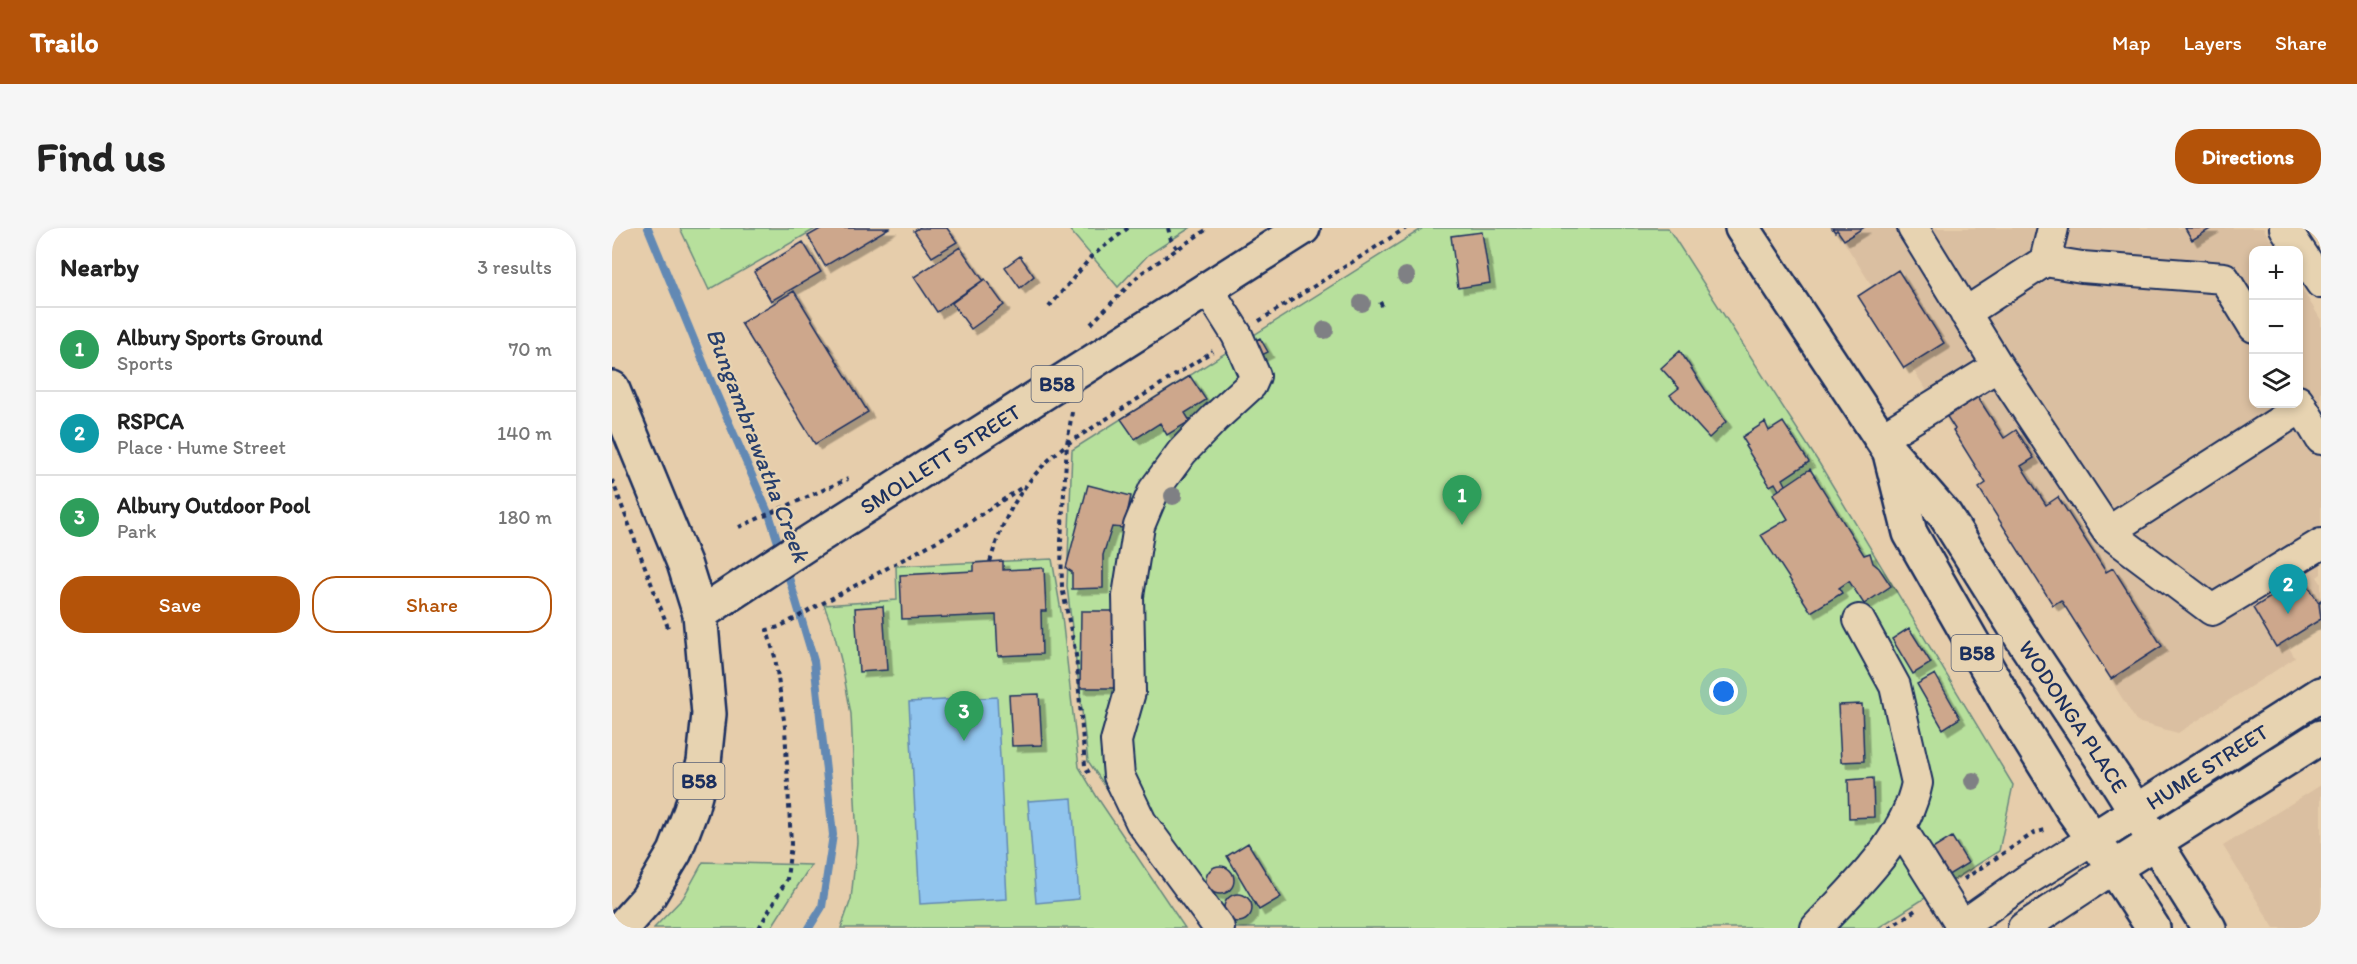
<!DOCTYPE html>
<html lang="en">
<head>
<meta charset="utf-8">
<style>
	body { margin:0; font-family:Itim,sans-serif; background:#f6f6f6; color:#222 }
	.controls { position:absolute; right:18px; top:18px; display:grid; overflow:hidden; border-radius:12px; box-shadow:0 3px 9px #0003 }
	.controls button { width:54px; height:54px; display:grid; place-items:center; padding:0; border:0; border-bottom:2px solid #e0e0e0; background:#fff; color:#222; font:30px sans-serif }
	.you { position:absolute; left:1112px; top:464px; width:21px; height:21px; margin:-15px; border:4px solid #fff; border-radius:50%; background:#1a73e8; box-shadow:0 0 0 9px #1a73e833 }
	.badge { display:grid; place-items:center; width:39px; height:39px; border-radius:50%; background:#b45309; color:#fff; font-size:20px; font-weight:700 }
	.pin { position:absolute; translate:-50% -50px; filter:drop-shadow(0 2px 3px #0008) }
	.pin::after { content:''; position:absolute; top:32px; width:21px; height:18px; background:inherit; clip-path:polygon(0 0,100% 0,50% 100%) }
	.list { margin:0; padding:0; list-style:none }
	h2 { display:flex; justify-content:space-between; align-items:center; height:78px; margin:0; padding:0 24px; font-size:26px }
	h2 small { font-size:20px; font-weight:400; color:#767676 }
	.list li { display:grid; grid-template-columns:39px 1fr auto; gap:18px; align-items:center; box-sizing:border-box; height:84px; padding:0 24px; border-top:2px solid #e0e0e0 }
	.list b { display:block; font-size:22px; white-space:nowrap }
	.list p { margin:0; font-size:20px; white-space:nowrap; color:#767676 }
	.list em { font-size:20px; font-style:normal; color:#767676 }
	.actions { display:flex; gap:12px; padding:18px 24px }
	.actions a { flex:1; padding:14px 0; border:2px solid #b45309; border-radius:24px; text-align:center; font-size:21px; color:#b45309 }
	.actions .main { background:#b45309; color:#fff }
	.icon { flex:none; width:33px; height:33px; fill:none; stroke:currentColor; stroke-width:2; stroke-linecap:round; stroke-linejoin:round }
	.map { position:relative; flex:none; width:1709px; height:700px; overflow:hidden; border-radius:24px }
	header { display:flex; align-items:center; gap:36px; box-sizing:border-box; height:84px; padding:0 30px; background:#b45309; color:#fff }
	header strong { font-size:28px }
	nav { display:flex; gap:33px; margin-inline-start:auto; font-size:21px }
	.intro { display:flex; align-items:center; justify-content:space-between; box-sizing:border-box; height:144px; padding:0 36px }
	h1 { margin:0; font-size:42px }
	.button { padding:15px 27px; border-radius:24px; background:#b45309; color:#fff; font-size:21px; font-weight:700 }
	main { display:flex; gap:36px; padding:0 36px }
	aside { flex:1; background:#fff; border-radius:24px; box-shadow:0 3px 9px #0003 }
	.map>svg:first-child { display:block }
	.built { fill:#dabfa1 }
	.green { fill:#b7e09c; stroke:#69887d; stroke-width:1.5 }
	.water { fill:#91c5ee; stroke:#6289b4; stroke-width:1.5 }
	.lines { fill:none; stroke-linecap:round; stroke-linejoin:round }
	.stream { stroke:#6289b4; stroke-width:8 }
	.building { fill:#cda78c; stroke:#1b2f5e; stroke-width:1.5; filter:url(#shadow) }
	.minor-casing { stroke:#1b2f5e; stroke-width:34 }
	.major-casing { stroke:#1b2f5e; stroke-width:38 }
	.path { stroke:#1b2f5e; stroke-width:4; stroke-dasharray:4.5 4.5; stroke-linecap:butt }
	.minor { stroke:#e7d3b1; stroke-width:30 }
	.major { stroke:#e7d3b1; stroke-width:33 }
	.tree { fill:#7f8084 }
	.labels { text-anchor:middle; stroke-width:4.5; stroke-linejoin:round; paint-order:stroke }
	.shield { fill:#e7d3b1; stroke:#586077; stroke-width:1.5 }
	.shield-label { font-size:21px; font-weight:bold; fill:#1b2f5e }
	.street-label { font-size:22px; fill:#1b2f5e; stroke:#e7d3b1 }
	.water-label { font-size:24px; font-style:italic; fill:#273e6c; stroke:#e7d3b1 }
</style>
</head>
<body>
<header>
<strong>Trailo</strong>
<nav><a>Map</a><a>Layers</a><a>Share</a></nav>
</header>
<div class="intro"><h1>Find us</h1><a class="button">Directions</a></div>
<main>
<aside>
<h2>Nearby<small>3 results</small></h2>
<ul class="list">
<li><span class="badge" style="background:#2e9e5b">1</span><div><b>Albury Sports Ground</b><p>Sports</p></div><em>70 m</em></li>
<li><span class="badge" style="background:#0f9aa8">2</span><div><b>RSPCA</b><p>Place · Hume Street</p></div><em>140 m</em></li>
<li><span class="badge" style="background:#2e9e5b">3</span><div><b>Albury Outdoor Pool</b><p>Park</p></div><em>180 m</em></li>
</ul>
<div class="actions"><a class="main">Save</a><a>Share</a></div>
</aside>
<div class="map">
<svg width="1709" height="700" viewBox="0 0 1709 700">
	<defs>
		<filter id="shadow"><feDropShadow dx="5.5" dy="5.5" stdDeviation="0" flood-color="#0004"/></filter>
	</defs>
	<rect width="100%" height="100%" fill="#e6cdab"/>
	<filter id="ink" filterUnits="userSpaceOnUse"><feTurbulence type="fractalNoise" baseFrequency=".0167" numOctaves="2"/><feDisplacementMap in="SourceGraphic" scale="12" xChannelSelector="R" yChannelSelector="G"/><feConvolveMatrix kernelMatrix="1 2 1 2 8 2 1 2 1" color-interpolation-filters="sRGB"/></filter>
	<g filter="url(#ink)">
		<path class="built" d="M1220,0H1651L1665,22H1642V176H1686L1687,56L1709,92V346L1705,349L1709,355V372L1706,374L1691,349L1641,380L1664,418L1673,413L1683,430L1566,505L1525,494L1449,372L1441,377L1367,260L1374,255L1341,202L1298,137L1292,140L1246,68L1260,58L1225,3L1223,4Z
			M1709,557V700H1662L1611,618Z"/>
		<path class="green" d="M68,0H205L97,62Z
			M456,0H578L536,27L506,59Z
			M811,0H1056L1207,235L1401,557L1387,623L1266,700H590L476,533L455,358L460,222Z
			M440,331L450,389L467,539L485,569L573,700H229L239,671L245,614L239,486L229,432L221,401L212,377L285,372L284,338Z
			M91,634L199,637L159,700H42L71,670Z"/>
		<path class="water" d="M385,469L395,671L308,676L297,474Z
			M460,570L467,671L424,675L416,573Z"/>
		<g class="lines">
			<path class="stream" d="M36,0L104,165L158,289L169,324
				M174,340L202,433L221,607L210,679L197,700"/>
		</g>
		<path class="building" d="M210,0H277L213,38L196,8Z
			M307,0H335L345,14L320,29L302,3Z
			M1220,0H1251L1232,12L1225,2L1223,4Z
			M1573,0H1600L1580,12Z
			M870,4L878,55L846,60L839,8Z
			M191,14L209,44L159,73L142,44Z
			M348,19L371,52L325,84L302,49Z
			M408,28L422,48L408,60L393,39Z
			M1286,42L1332,115L1292,140L1246,68Z
			M373,51L392,77L359,101L340,75Z
			M182,63L256,184L203,216L129,95Z
			M648,110L656,124L648,128L640,114Z
			M1068,123L1114,194L1097,210L1058,167L1067,160L1049,140Z
			M578,148L594,172L573,185L578,193L555,207L548,195L523,211L509,191Z
			M1365,168L1392,210L1404,202L1422,230L1409,238L1434,277L1446,269L1494,344L1501,340L1550,418L1499,451L1449,372L1441,377L1367,260L1374,255L1341,202L1343,201L1334,187Z
			M1153,194L1157,203L1171,194L1197,234L1171,251L1174,257L1167,262L1163,255L1158,258L1133,218L1135,217L1130,209Z
			M1198,241L1252,327L1258,325L1261,335L1267,340L1279,358L1252,376L1237,353L1227,360L1230,365L1199,384L1149,307L1176,291L1161,266Z
			M476,257L519,268L512,300L500,299L491,327V360L460,361V344L454,340Z
			M391,333V342L432,340L434,383H429L430,426L386,428L384,387L290,391L288,347L362,343V335Z
			M1691,349L1706,374L1709,372L1707,376L1709,391L1664,419L1641,380Z
			M271,378L275,442L247,444L243,380Z
			M469,383H502V460H468Z
			M1297,400L1319,435L1301,446L1280,411Z
			M1323,446L1348,490L1331,501L1305,456Z
			M427,466L430,517L400,518L397,467Z
			M1250,476L1252,533L1229,534L1226,477Z
			M1261,550L1262,589L1237,590L1236,552Z
			M1340,609L1356,635L1330,651L1314,625Z
			M636,615L669,669L647,682L615,628Z
			M594 652a14 14 0 1 1 28 0a14 14 0 1 1-28 0Z
			M612 680a14 14 0 1 1 28 0a14 14 0 1 1-28 0Z"/>
		<g class="lines">
			<defs>
				<path id="minor" d="M1301,0L1386,138L1496,304L1600,382L1709,316
					M1441,0L1433,33L1470,39L1612,50L1642,99
					M1673,0L1709,55
					M596,61L625,107L643,148L639,157L603,190L570,224L542,262L527,298L516,368L518,464L504,513L507,548L529,594L607,700
					M1353,85L1433,33
					M1686,173L1709,211
					M1269,210L1386,138
					M1496,304L1690,179
					M1288,599L1350,698
					M1204,700C1243,658 1293,614 1305,555L1283,458L1247,392
					M1347,700L1415,652L1481,611
					M1411,700L1502,640"/>
				<g id="major">
					<path id="s1" d="M1130,0L1278,224L1333,287L1413,415L1506,555L1597,700"/>
					<path d="M0,160L72,335L88,386L97,486L92,534L79,582L63,624L35,671L9,700"/>
					<path d="M1279,229L1298,305L1402,487L1462,584L1502,640L1541,700"/>
					<path id="s2" d="M88,386L199,313L691,0"/>
					<path id="s3" d="M1481,611L1709,466"/>
					<path d="M1502,640L1709,509"/>
				</g>
			</defs>
			<use href="#minor" class="minor-casing"/>
			<use href="#major" class="major-casing"/>
			<path class="path" d="M556,0L559,12L565,20
				M768,74L772,81
				M437,79L480,28L516,0
				M647,93L794,0
				M479,96L528,46L597,0
				M460,184L455,216L449,313L450,359L464,427L473,538L477,545
				M0,252L57,402
				M127,299L236,251
				M378,334C393,283 413,250 455,216L601,123
				M1352,651L1422,605L1433,602
				M147,700L175,651L179,616L173,499L163,429L155,402L167,399L347,301L412,258
				M1277,700L1305,681"/>
			<use href="#minor" class="minor"/>
			<use href="#major" class="major"/>
		</g>
		<g class="tree">
			<circle cx="794" cy="48" r="9"/>
			<circle cx="750" cy="75" r="9"/>
			<circle cx="713" cy="102" r="9"/>
			<circle cx="561" cy="268" r="9"/>
			<circle cx="1361" cy="553" r="9"/>
		</g>
	</g>
	<g class="labels">
		<g class="shield">
			<rect x="419.5" y="138" width="51" height="36" rx="4.5"/>
			<rect x="1339.5" y="407" width="51" height="36" rx="4.5"/>
			<rect x="61.5" y="535" width="51" height="36" rx="4.5"/>
		</g>
		<g class="shield-label">
			<text x="445" y="163">B58</text>
			<text x="1365" y="432">B58</text>
			<text x="87" y="560">B58</text>
		</g>
		<g class="street-label">
			<text dy="8" stroke="none"><textPath href="#s2" startOffset="286">SMOLLETT STREET</textPath></text>
			<text dy="8" stroke="none"><textPath href="#s1" startOffset="591">WODONGA PLACE</textPath></text>
			<text dy="8" stroke="none"><textPath href="#s3" startOffset="135">HUME STREET</textPath></text>
		</g>
		<g class="water-label">
			<text transform="translate(146 217) rotate(69)" y="8">Bungambrawatha Creek</text>
		</g>
	</g>
</svg>
<div class="controls">
<button>+</button>
<button>−</button>
<button><svg class="icon" aria-label="layers" viewBox="0 0 24 24"><path d="M12 4l9 5-9 5-9-5zM3 14l9 5 9-5"/></svg></button>
</div>
<div class="you"></div>
<div class="pin badge" style="left:850px;top:297px;background:#2e9e5b">1</div>
<div class="pin badge" style="left:1676px;top:386px;background:#0f9aa8">2</div>
<div class="pin badge" style="left:352px;top:513px;background:#2e9e5b">3</div>
</div>
</main>
</body>
</html>
